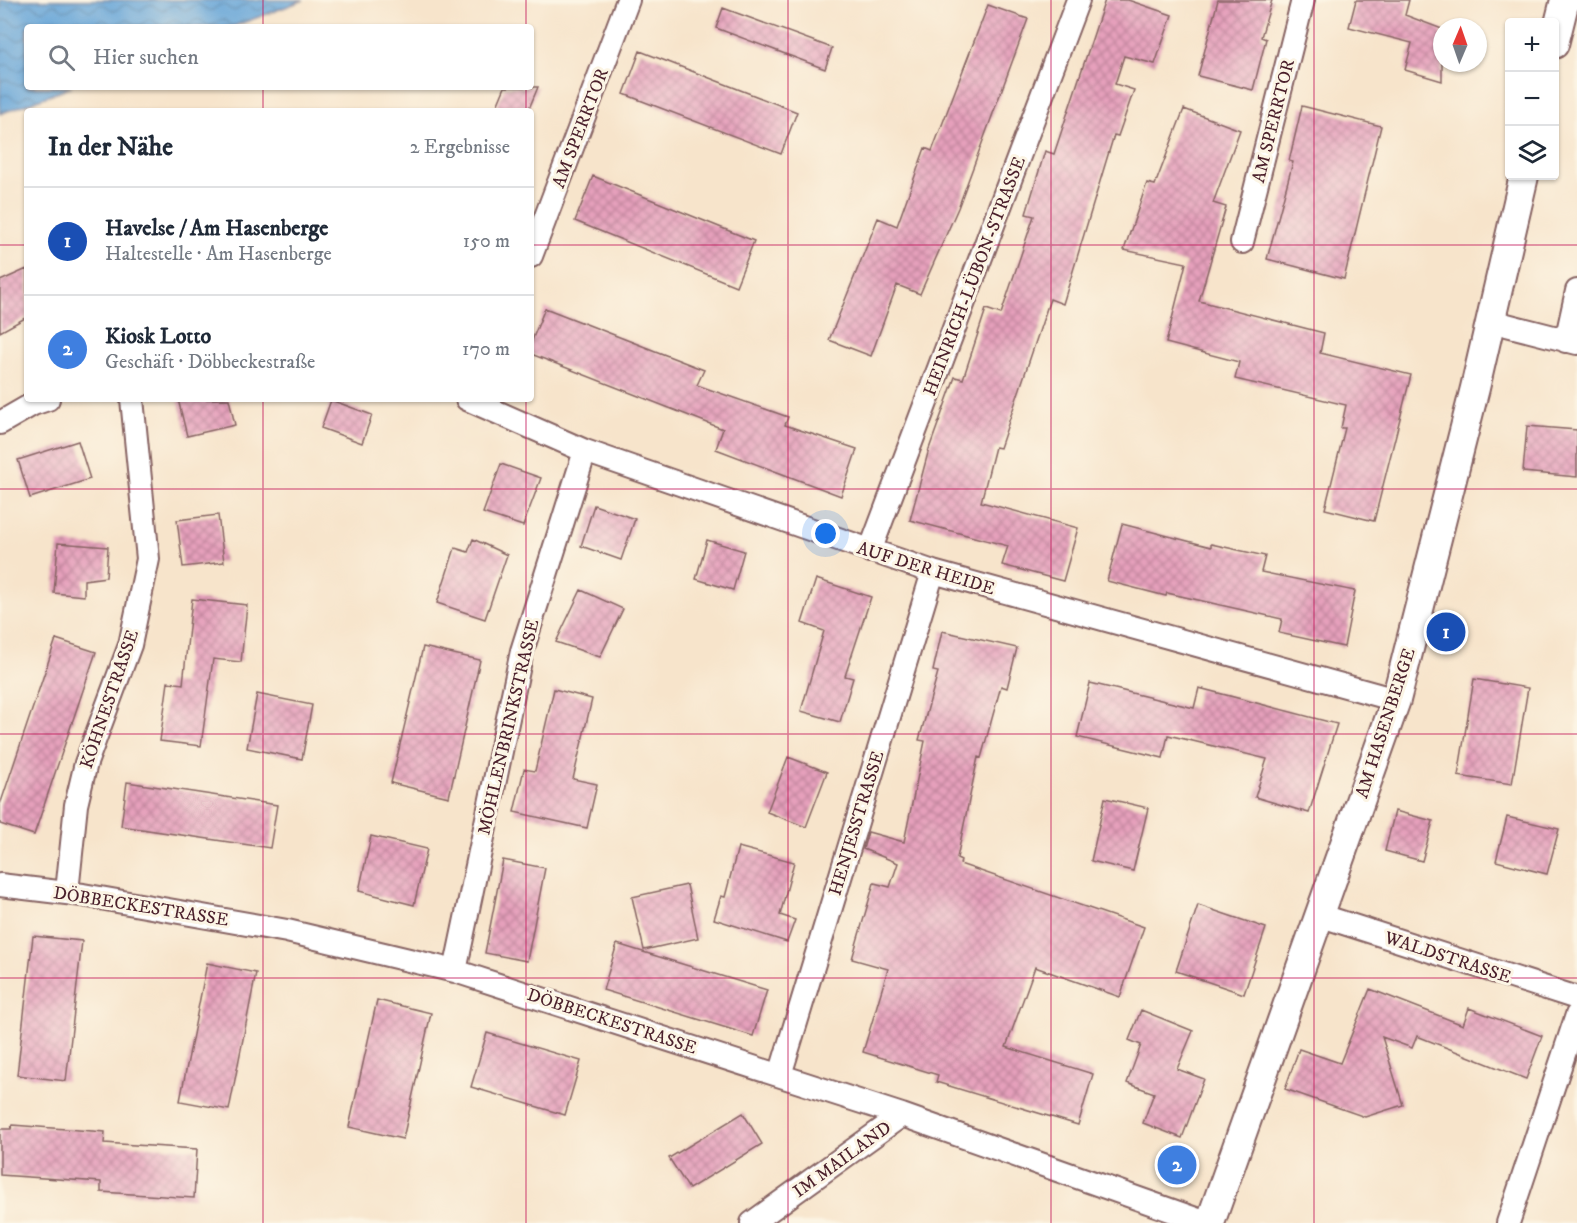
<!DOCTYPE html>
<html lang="de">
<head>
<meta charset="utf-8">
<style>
	body { margin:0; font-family:"IM FELL DW Pica",serif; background:#f2f2f3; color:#1f2937 }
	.controls { position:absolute; right:18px; top:18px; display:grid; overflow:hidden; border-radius:6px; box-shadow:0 2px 4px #0004 }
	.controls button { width:54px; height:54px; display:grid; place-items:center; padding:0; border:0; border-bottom:2px solid #e0e1e3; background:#fff; color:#1f2937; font:30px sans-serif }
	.compass { position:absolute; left:1433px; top:18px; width:54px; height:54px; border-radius:50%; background:#fff; box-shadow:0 2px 4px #0004; rotate:2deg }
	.you { position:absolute; left:826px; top:534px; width:21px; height:21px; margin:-15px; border:4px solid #fff; border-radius:50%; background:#1a73e8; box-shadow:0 0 0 9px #1a73e833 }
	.badge { display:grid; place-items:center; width:39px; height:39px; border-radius:50%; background:#1a73e8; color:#fff; font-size:20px; font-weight:700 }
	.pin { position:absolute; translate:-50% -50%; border:3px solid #fff; box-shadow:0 2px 6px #0006 }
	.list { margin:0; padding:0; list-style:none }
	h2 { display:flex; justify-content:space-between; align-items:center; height:78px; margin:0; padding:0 24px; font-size:26px }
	h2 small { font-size:20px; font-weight:400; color:#747a83 }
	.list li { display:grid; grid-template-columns:39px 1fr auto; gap:18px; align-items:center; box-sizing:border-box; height:108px; padding:0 24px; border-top:2px solid #e0e1e3 }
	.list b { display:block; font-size:22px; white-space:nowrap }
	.list p { margin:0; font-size:20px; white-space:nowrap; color:#747a83 }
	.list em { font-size:20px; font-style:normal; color:#747a83 }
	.icon { flex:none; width:33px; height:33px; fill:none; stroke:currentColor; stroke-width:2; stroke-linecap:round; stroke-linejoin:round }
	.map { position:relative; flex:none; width:1577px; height:1223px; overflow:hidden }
	.search { position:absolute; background:#fff; box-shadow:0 2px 4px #0004; left:24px; top:24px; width:510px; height:66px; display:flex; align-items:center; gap:15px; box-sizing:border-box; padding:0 21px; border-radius:6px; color:#747a83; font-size:22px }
	.panel { position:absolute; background:#fff; box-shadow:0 2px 4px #0004; left:24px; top:108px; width:510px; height:294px; border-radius:6px }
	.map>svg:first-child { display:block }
	.water { fill:url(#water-waves); stroke:#586282; stroke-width:1.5 }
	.building { fill:url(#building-cross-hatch) }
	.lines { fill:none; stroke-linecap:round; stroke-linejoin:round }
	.minor-casing { stroke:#876463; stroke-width:26 }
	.tertiary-casing { stroke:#876463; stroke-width:32 }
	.minor { stroke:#fff; stroke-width:22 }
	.tertiary { stroke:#fff; stroke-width:28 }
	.grid { fill:none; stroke:#c2185b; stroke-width:1.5; stroke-opacity:0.55 }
	.labels { text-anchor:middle; stroke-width:6; stroke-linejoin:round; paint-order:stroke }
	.street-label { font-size:18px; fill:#4a1f2b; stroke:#fcf5e5 }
</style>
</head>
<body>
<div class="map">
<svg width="1577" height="1223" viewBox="0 0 1577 1223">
	<defs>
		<pattern id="water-waves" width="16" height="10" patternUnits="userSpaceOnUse" patternTransform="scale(1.5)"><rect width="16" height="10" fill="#66a5d8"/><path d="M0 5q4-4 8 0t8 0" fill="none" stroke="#5686af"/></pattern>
		<pattern id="building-cross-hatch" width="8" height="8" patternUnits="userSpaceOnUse" patternTransform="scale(1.5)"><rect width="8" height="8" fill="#e6a0bc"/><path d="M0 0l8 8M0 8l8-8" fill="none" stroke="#bc8299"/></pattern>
	</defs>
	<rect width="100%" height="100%" fill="#fcf5e5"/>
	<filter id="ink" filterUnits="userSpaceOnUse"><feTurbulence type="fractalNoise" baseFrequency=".0167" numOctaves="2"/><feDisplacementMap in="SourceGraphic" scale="12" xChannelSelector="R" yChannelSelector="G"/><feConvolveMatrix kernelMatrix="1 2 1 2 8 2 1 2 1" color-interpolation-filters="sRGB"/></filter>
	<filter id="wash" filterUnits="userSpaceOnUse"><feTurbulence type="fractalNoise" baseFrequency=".008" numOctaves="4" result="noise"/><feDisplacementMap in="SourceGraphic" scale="24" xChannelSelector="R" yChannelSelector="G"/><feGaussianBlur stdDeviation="1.35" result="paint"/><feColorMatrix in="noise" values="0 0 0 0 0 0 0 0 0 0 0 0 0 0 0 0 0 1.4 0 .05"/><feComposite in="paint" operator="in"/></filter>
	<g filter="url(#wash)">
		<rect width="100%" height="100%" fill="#f7e4cb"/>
		<path class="water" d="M0,0H304L232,27H27V87H72L0,114Z"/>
		<g id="blocks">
			<path class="building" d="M1105,0H1128L1172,15L1155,64L1124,56L1115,84L1134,90L1118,136L1114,135L1063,304L1050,299L1000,448L995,447L981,502L1078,528L1063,581L1002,565L1008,546L910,520L929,449L955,377L963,379L986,309L1001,314L1034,216L1026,214L1045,151L1054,154Z
				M1218,0H1272L1261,37L1266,39L1253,90L1198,76Z
				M1356,0H1409L1405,15L1442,29V81L1405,70L1412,43L1349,27Z
				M988,5L1028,19L958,208L920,294L897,285L871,356L829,340L878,218L897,226L925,148L932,151Z
				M723,8L832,48L825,69L716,28Z
				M640,51L797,112L781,154L624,94Z
				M505,87H538L528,111H495Z
				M1302,106L1381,126L1344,279L1267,259L1293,162L1289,161Z
				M1184,109L1240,130L1213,203L1226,207L1199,301L1324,333L1320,353L1411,375L1374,521L1325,509L1345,428H1341L1346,405L1235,379L1239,362L1166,343L1186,263L1124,250L1147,183L1155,185Z
				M593,176L754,241L736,286L575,221Z
				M27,269V317L0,332V281Z
				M545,308L704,370L697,385L788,417L785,425L857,449L841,496L716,449L723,429L531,354V343Z
				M178,399H229L235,425L187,436Z
				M331,400L372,415L362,443L321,428Z
				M1527,426L1577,430V477L1523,472Z
				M78,441L90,479L30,498L18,460Z
				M501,464L541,478L523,526L483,513Z
				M594,505L635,519L621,560L581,546Z
				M218,515L224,562L183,567L177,520Z
				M1122,524L1211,547V544L1265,556L1261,572L1355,591L1344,647L1279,633L1282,619L1167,593L1166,596L1107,581Z
				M473,539L507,555L485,619L437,603L455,548L468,552Z
				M707,540L744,551L733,590L696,579Z
				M58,543L108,547L106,577L84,580V596L54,593Z
				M816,579L871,597L845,676L853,678L840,722L801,711L824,631L802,623Z
				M581,590L623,609L600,657L556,642Z
				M192,599L247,605L241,662L213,659L201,746L160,741L168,682L183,684Z
				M942,631L1017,648L1007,688L1001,686L981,758L978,757L957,858L961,860L960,864L1144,927L1120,997L1035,967L1006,1047L1093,1074L1078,1125L936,1082L938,1075L863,1052L888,969L852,959L874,883L890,887L898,863L863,849L868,832L904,842L925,741L919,740L938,672L933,671Z
				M56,639L96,652L34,835L0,824V805Z
				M423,647L480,660L449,797L391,783Z
				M1474,679L1528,688L1512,784L1458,776Z
				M1090,683L1194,708L1199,688L1337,724L1309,813L1255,797L1267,759L1168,735L1163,758L1077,737Z
				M554,689L592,699L573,779L597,784L587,828L514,812L524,769L535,771Z
				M257,694L312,705L302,759L247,748Z
				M788,757L827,772L806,827L767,812Z
				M127,782L277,805L270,848L121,826Z
				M1105,798L1148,808L1133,871L1091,861Z
				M1395,811L1433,821L1422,861L1385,851Z
				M1507,817L1559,829L1547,874L1496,861Z
				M371,836L427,849L414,905L359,891Z
				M738,847L794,862L780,915L795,920L787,942L714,919L721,896L725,897Z
				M503,860L545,868L527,961L485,953Z
				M687,885L698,938L644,950L632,897Z
				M1198,905L1266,928L1244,994L1176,971Z
				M33,936L82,941L66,1081L17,1075Z
				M617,944L767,990L753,1036L603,990Z
				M207,963L256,973L229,1110L180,1101Z
				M1370,989L1463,1025L1469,1008L1542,1036L1526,1079L1417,1036L1412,1048L1382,1037L1403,1105L1365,1117L1285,1089L1299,1049L1340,1063Z
				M377,1000L431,1013L403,1139L349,1127Z
				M1141,1010L1193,1031L1177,1069L1204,1079L1182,1138L1143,1123L1154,1093L1127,1083L1141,1045L1129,1040Z
				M487,1033L581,1061L565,1115L471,1087Z
				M743,1113L762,1144L689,1189L669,1158Z
				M12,1125L105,1132L104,1143L197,1149L194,1198L101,1192V1182L0,1175V1129H11Z"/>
		</g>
	</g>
	<g filter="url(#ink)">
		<use href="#blocks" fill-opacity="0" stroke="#876463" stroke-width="1.5"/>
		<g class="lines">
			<defs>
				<path id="minor" d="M1242,242L1303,0
					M531,256L628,0
					M1491,321L1577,343
					M1566,341L1577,291
					M467,399L585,451L933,572L1396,700
					M0,423L33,404L48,399
					M870,551L1078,0
					M0,885L83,895L287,931L455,971L902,1115L1207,1223
					M67,892L76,805L86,763L130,645L148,559L132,399
					M1319,915L1577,998
					M455,971L522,651L585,451
					M780,1075L933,572
					M752,1223L902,1115
					M1508,1223L1577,1015"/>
				<path id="tertiary" d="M1554,44L1565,0
					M1210,1223L1396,700L1475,388L1524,176"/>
			</defs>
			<use href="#minor" class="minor-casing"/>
			<use href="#tertiary" class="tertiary-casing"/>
			<use href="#minor" class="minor"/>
			<use href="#tertiary" class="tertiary"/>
		</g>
	</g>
	<path class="grid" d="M263,0V27M526,0V27M788,0V1223M1051,0V1223M1314,0V1223M263,87V111M526,87V111M0,245H27M531,245H1577M263,399V1223M526,399V1223M0,489H1577M0,734H1577M0,978H1577"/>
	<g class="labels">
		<g class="street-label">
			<text transform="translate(1273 121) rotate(-76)" y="6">AM SPERRTOR</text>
			<text transform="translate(580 128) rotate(-69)" y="6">AM SPERRTOR</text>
			<text transform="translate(974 276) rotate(-69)" y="6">HEINRICH-LÜBON-STRASSE</text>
			<text transform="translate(926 568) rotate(17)" y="6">AUF DER HEIDE</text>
			<text transform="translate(109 699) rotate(-71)" y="6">KÖHNESTRASSE</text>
			<text transform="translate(1385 723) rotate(-72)" y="6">AM HASENBERGE</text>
			<text transform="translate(508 727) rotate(-77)" y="6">MÖHLENBRINKSTRASSE</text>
			<text transform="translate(856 823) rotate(-73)" y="6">HENJESSTRASSE</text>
			<text transform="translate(141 906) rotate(9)" y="6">DÖBBECKESTRASSE</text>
			<text transform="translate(1448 957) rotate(18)" y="6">WALDSTRASSE</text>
			<text transform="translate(612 1021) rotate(18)" y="6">DÖBBECKESTRASSE</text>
			<text transform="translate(842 1159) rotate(-36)" y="6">IM MAILAND</text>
		</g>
	</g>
</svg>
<div class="controls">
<button>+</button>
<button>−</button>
<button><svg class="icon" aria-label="layers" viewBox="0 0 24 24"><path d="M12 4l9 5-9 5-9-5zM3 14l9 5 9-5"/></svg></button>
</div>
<svg class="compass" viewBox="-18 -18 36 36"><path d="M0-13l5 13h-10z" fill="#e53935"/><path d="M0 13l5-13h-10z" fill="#747a83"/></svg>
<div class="you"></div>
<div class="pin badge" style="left:1446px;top:632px;background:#1a4fb4">1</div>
<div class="pin badge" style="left:1177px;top:1165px;background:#3f7fe0">2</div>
<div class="search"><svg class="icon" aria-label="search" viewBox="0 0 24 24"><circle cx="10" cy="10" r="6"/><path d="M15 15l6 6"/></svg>Hier suchen</div>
<section class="panel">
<h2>In der Nähe<small>2 Ergebnisse</small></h2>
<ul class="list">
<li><span class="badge" style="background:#1a4fb4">1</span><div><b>Havelse / Am Hasenberge</b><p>Haltestelle · Am Hasenberge</p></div><em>150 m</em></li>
<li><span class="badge" style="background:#3f7fe0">2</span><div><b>Kiosk Lotto</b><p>Geschäft · Döbbeckestraße</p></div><em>170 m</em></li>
</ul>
</section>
</div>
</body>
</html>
